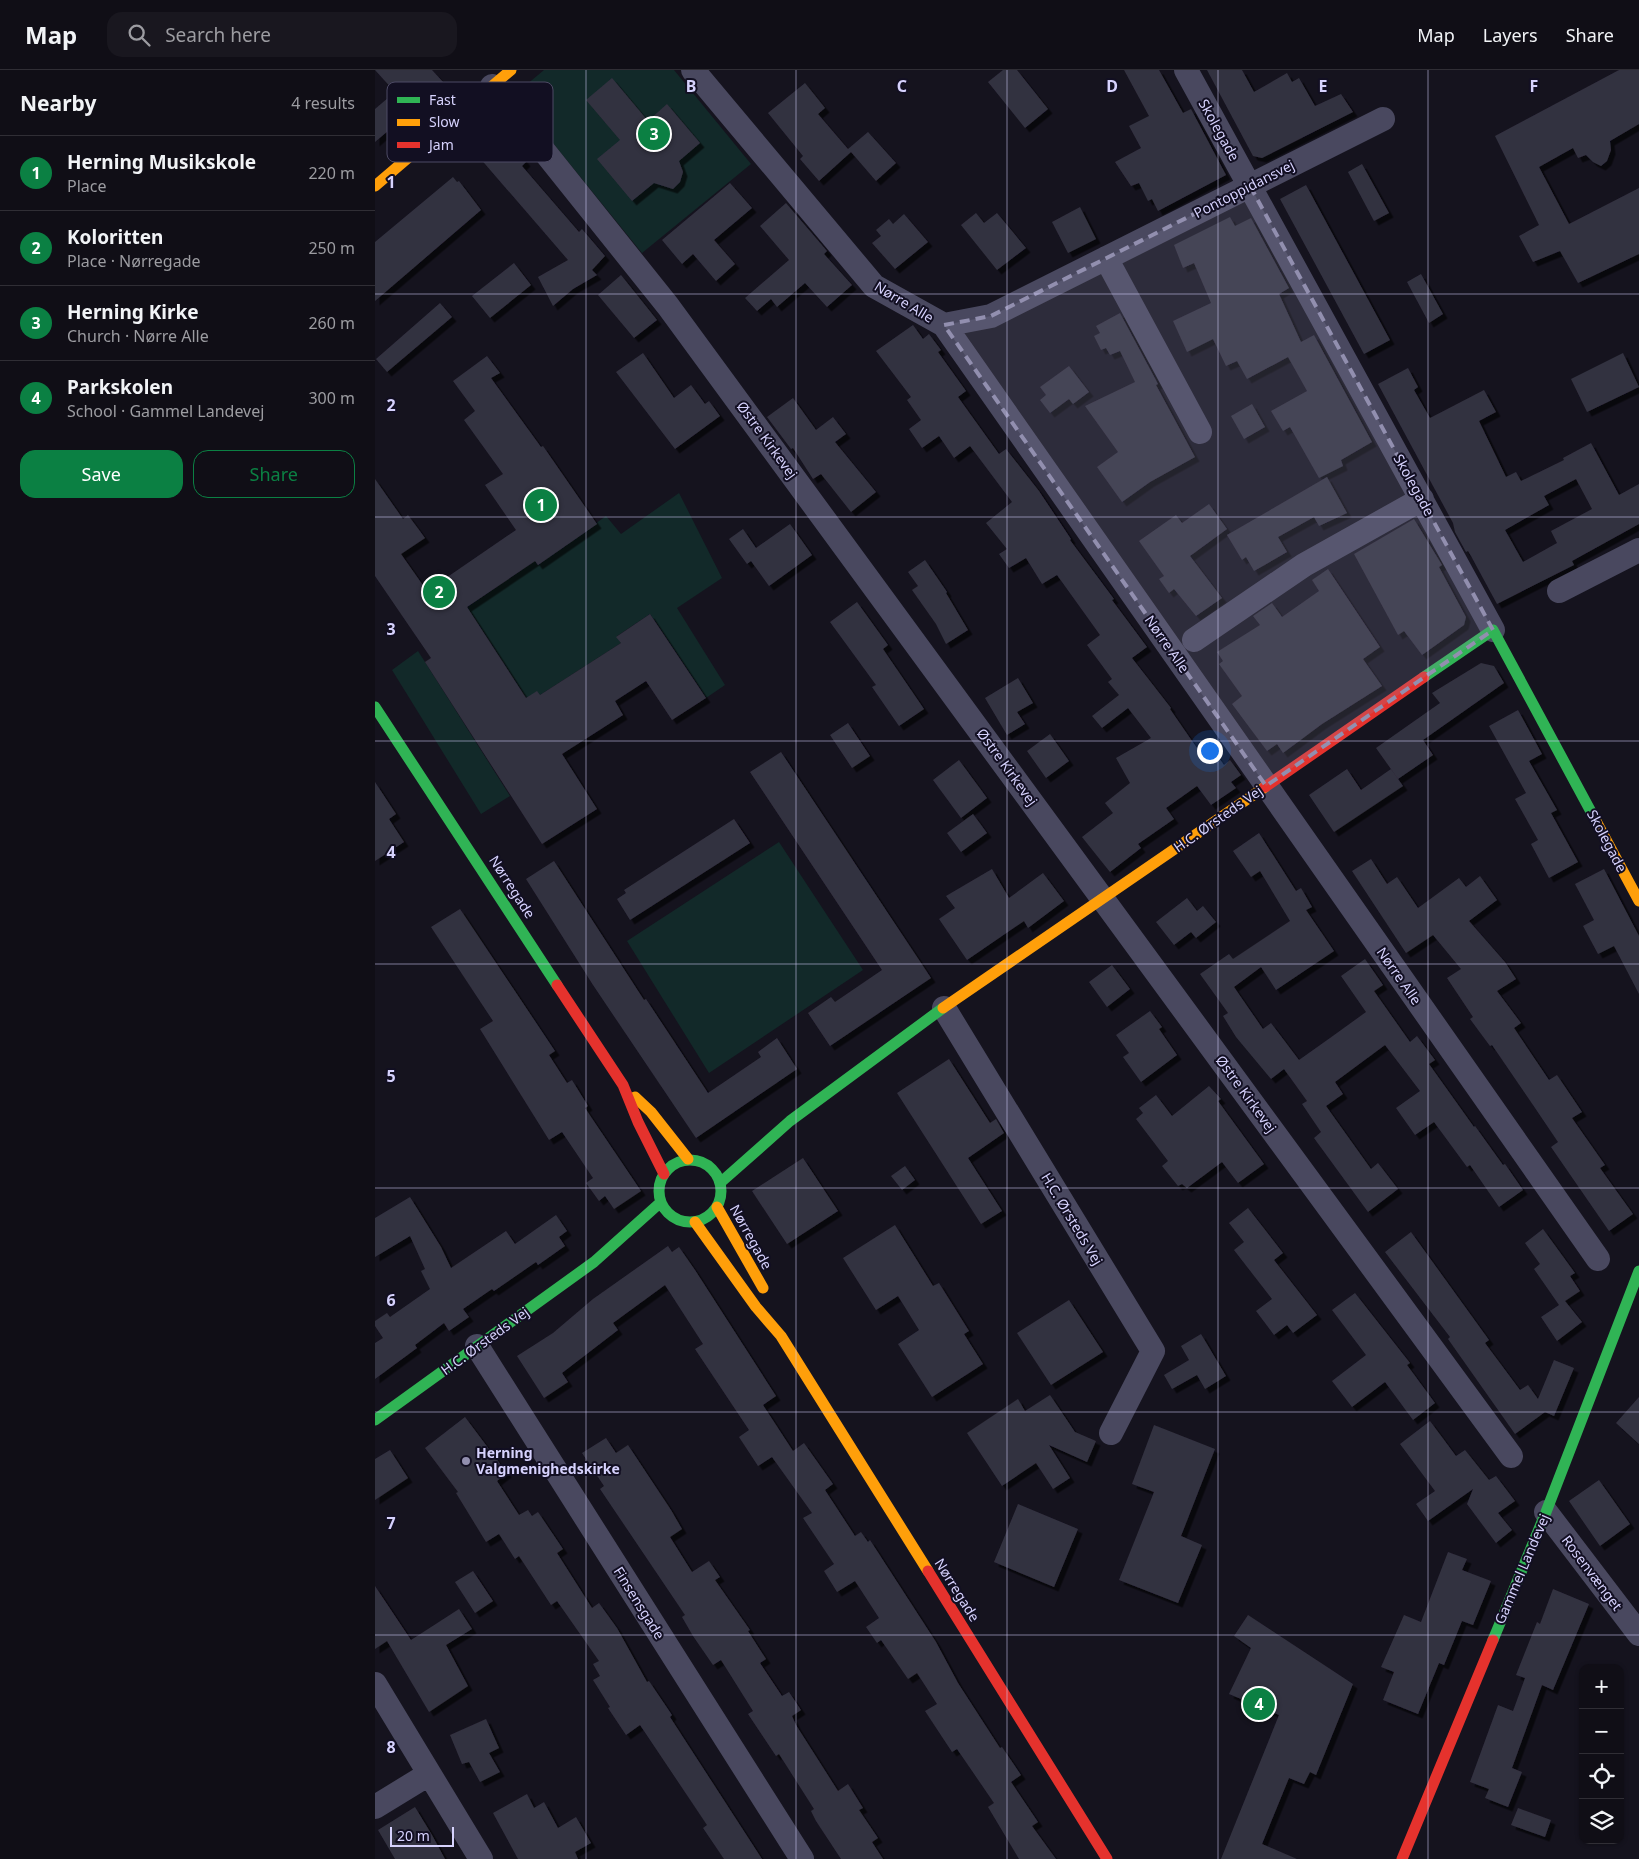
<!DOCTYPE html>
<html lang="en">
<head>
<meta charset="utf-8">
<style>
	body { margin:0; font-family:"Noto Sans",sans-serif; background:#19171f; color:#f1f3f6 }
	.controls { position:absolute; right:15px; bottom:15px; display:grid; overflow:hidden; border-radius:10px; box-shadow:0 1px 4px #0004 }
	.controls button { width:45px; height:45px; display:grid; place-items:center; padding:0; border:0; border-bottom:1px solid #302e35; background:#100e16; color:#f1f3f6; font:25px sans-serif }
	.scale { position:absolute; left:15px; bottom:12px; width:64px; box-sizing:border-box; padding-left:5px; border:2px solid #d6d2fd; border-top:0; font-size:14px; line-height:18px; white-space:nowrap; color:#d6d2fd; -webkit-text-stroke:4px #120f22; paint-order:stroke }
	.you { position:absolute; left:834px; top:680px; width:18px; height:18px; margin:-12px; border:4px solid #fff; border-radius:50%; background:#1a73e8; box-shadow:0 0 0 8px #1a73e833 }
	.badge { display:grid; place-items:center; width:32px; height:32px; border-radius:50%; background:#0b8043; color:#fff; font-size:16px; font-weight:700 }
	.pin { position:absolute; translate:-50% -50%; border:2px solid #fff; box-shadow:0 1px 5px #0006 }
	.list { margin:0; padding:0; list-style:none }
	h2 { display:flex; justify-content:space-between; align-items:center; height:65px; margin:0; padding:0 20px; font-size:21px }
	h2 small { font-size:16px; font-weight:400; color:#9c9ca1 }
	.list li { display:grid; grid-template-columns:32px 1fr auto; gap:15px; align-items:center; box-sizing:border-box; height:75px; padding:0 20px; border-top:1px solid #302e35 }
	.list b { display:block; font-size:19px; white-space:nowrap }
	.list p { margin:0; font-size:16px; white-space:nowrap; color:#9c9ca1 }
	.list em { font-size:16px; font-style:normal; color:#9c9ca1 }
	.actions { display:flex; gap:10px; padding:15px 20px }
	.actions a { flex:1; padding:11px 0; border:1px solid #0b8043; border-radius:15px; text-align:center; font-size:18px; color:#0b8043 }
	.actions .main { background:#0b8043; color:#fff }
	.icon { flex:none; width:28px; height:28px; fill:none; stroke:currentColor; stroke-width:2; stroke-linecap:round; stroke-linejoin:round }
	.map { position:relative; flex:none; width:1264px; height:1789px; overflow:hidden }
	header { display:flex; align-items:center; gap:30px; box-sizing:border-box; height:70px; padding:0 25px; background:#100e16; border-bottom:1px solid #302e35 }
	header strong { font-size:24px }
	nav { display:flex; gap:28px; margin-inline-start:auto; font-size:18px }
	.search { width:350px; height:45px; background:#19171f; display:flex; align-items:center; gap:12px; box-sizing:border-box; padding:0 18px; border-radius:15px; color:#9c9ca1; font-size:19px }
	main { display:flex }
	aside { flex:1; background:#100e16 }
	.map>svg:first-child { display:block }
	.green { fill:#122929 }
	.building { fill:#333140; fill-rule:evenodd; filter:url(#shadow) }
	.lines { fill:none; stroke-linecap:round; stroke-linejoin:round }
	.street { stroke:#49485f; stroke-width:24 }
	.fast { stroke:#30b455; stroke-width:11 }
	.slow { stroke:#ff9f0a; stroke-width:11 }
	.jam { stroke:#e5322d; stroke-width:11 }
	.marked { fill:#928faf; fill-opacity:0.2; stroke:#928faf; stroke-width:4; stroke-dasharray:10 6; stroke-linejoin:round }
	.grid { fill:none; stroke:#d6d2fd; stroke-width:1; stroke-opacity:0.55 }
	.poi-dot { fill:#928faf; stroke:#120f22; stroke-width:2 }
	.labels { text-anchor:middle; stroke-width:4; stroke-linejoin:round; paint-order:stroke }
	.street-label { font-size:14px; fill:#d6d2fd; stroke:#120f22 }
	.poi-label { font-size:14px; font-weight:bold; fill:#d6d2fd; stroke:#120f22; text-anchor:start }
	.key { fill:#120f22; stroke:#4d4a64; stroke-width:1 }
	.key-label { font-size:14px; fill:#d6d2fd }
	.grid-label { font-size:16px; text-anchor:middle; font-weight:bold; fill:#d6d2fd; stroke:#120f22; stroke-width:4; stroke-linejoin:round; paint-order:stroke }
</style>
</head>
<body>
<header>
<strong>Map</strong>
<div class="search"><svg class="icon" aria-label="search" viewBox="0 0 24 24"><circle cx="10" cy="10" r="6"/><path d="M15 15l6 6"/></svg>Search here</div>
<nav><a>Map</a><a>Layers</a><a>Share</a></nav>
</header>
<main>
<aside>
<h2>Nearby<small>4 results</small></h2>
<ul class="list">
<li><span class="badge">1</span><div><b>Herning Musikskole</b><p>Place</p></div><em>220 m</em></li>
<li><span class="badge">2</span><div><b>Koloritten</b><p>Place · Nørregade</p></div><em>250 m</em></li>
<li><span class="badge">3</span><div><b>Herning Kirke</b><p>Church · Nørre Alle</p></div><em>260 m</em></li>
<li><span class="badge">4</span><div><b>Parkskolen</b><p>School · Gammel Landevej</p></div><em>300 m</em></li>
</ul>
<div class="actions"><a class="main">Save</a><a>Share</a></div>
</aside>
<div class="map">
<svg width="1264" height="1789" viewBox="0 0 1264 1789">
	<defs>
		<filter id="shadow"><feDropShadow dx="4.5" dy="4.5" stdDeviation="0" flood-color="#0009"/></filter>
	</defs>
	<rect width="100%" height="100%" fill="#15131e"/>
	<path class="green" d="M169,0H299L376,94L267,183L139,25Z
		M304,423L347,508L302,538L350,615L331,628L275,544L242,566L246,573L165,625L151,628L105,557L73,550L160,491L163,495L231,446L246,464Z
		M43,581L135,726L106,744L17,600Z
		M404,772L488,900L334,1003L252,871Z"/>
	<path class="building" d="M0,0H57L69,13L0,72V39L20,22Z
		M628,0H642L673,39L650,58L613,12Z
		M749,0H784L808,43L816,39L851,105L783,141L777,129L773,131L764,113L756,116L740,92L766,78L754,56L774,46Z
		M832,0H867L879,22L912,3L917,12L924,8L940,36L966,24L978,42L887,88L878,86Z
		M1244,0H1264V54L1235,71L1236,80L1232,91L1226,96L1218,92L1211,85L1203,88L1198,78L1164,97L1194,154L1264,118V184L1203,213L1185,181L1158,192L1144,166L1164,155L1120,66Z
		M237,8L273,51L292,34L325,73L304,91L308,102L305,112L298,119L279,113L257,131L222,89L245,70L211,30Z
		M430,13L450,38L443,44L473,79L493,62L521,93L501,111L476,82L444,111L425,89L428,86L393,43Z
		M129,64L151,92L147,96L204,162L207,159L230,186L217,200L222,205L198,219L178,236L163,207L193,190L104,87Z
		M987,94L1014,143L999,151L973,102Z
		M78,107L82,112L84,111L106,140L0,231V172Z
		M355,113L377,138L339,170L360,194L341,211L318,184L307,194L287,170Z
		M931,115L1015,270L989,284L905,129Z
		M411,133L452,181L449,184L477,215L452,237L430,213L402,237L396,229L382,241L370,228L414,190L385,156Z
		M705,137L721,169L693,183L677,152Z
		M601,143L609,153L622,143L651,178L622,200L586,155Z
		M529,144L553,172L520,199L497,173L506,166L501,160L514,149L518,154Z
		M855,147L860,156L876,148L914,218L904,224L926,272L939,265L997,372L966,390L968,396L944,408L915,357L908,361L896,341L932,321L913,287L872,309L862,291L851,296L838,269L812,282L798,251L836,233L819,193L808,198L799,175Z
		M139,193L156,215L115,248L97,226Z
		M1046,204L1068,244L1054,253L1032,212Z
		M246,205L282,250L259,268L223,225Z
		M65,233L77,247L12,302L1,289Z
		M745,243L783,314L781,315L820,387L775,412L747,432L722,397L743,382L710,336L760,312L745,281L735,285L731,278L726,280L719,266L725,263L721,256Z
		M538,255L548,269L554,264L566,280L563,282L591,321L583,327L624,384L631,379L664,421L696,469L695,470L739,529L737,530L772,577L757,588L796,638L795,639L824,681L834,674L849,695L855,690L866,705L856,712L861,718L836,735L822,716L791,738L799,749L763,774L766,778L735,802L707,767L738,743L730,733L755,713L741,688L776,668L753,638L727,658L717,646L744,625L733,612L737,609L712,575L725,565L682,505L667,514L651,488L634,498L624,484L632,479L611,453L637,432L595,376L579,388L564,366L547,378L534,359L546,350L532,330L536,327L501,281Z
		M268,283L299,328L316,315L330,334L334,331L345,346L300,379L241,302Z
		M1248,283L1264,317L1212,342L1196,309Z
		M112,286L125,303L116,308L166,377L168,376L222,454L163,495L160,491L92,537L151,628L162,621L165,625L246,573L241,567L275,544L331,628L297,650L271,611L240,631L248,645L187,684L222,739L167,774L50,592L56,588L0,506V409L28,449L33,445L50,468L26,484L52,521L141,460L110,415L128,404L89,350L100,341L78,311Z
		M694,296L714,322L698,334L694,329L675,343L665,330L671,325L665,317Z
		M1033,298L1043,317L1039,320L1055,348L1109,320L1121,342L1104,351L1131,407L1141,402L1146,411L1189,390L1188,388L1216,373L1244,425L1264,414V454L1197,491L1199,495L1122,534L1096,486L1093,481L1091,482L1080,462L1078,453L1003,314ZM1201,409L1217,439L1176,461L1182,473L1148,492L1130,460L1174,435L1169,426Z
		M418,328L441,360L458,347L471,364L460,372L501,422L476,442L446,404L438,409L418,378L416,379L392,347Z
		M877,334L890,357L869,369L856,346Z
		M952,407L972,443L944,456L939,447L903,467L912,482L879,501L871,487L867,490L852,465Z
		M834,434L852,459L815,486L847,528L821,546L799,519L794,523L784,509L789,506L764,471L801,445L807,453Z
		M1039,449L1067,495L1064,497L1091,547L1089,555L1047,585L1029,561L1023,565L979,484Z
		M415,454L437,485L394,516L376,491L372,494L354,469L368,459L381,478Z
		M550,490L572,522L571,523L593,560L571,574L561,554L537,520L543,516L533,502Z
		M953,499L1005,577L988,589L1007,616L947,654L908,683L902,674L892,681L857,634L867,626L844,594L848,591L842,582L885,555L878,546L897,533L907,547L944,521L937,510Z
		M482,532L513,575L508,579L549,639L524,656L497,617L501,615L455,552Z
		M1106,593L1119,596L1129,613L1048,670L1058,685L1023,709L1001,678L1065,633L1057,623Z
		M643,608L658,633L642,642L650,654L632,665L610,628Z
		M1143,640L1167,684L1154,691L1182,740L1176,743L1203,792L1174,808L1156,774L1163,770L1140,729L1151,723L1114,656Z
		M473,653L495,686L477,698L455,665Z
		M675,664L694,691L671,708L652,681Z
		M406,682L556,908L455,976L433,943L456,927L460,932L507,900L375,702Z
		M584,690L612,728L586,748L558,710Z
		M972,699L986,720L1016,699L1028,716L959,762L934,725Z
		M0,712L21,744L14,749L29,772L0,791Z
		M598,744L612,763L586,782L572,763Z
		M359,749L375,773L255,850L242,829L251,823L249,820Z
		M884,763L921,821L926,818L937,837L931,840L959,881L901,920L886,897L859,917L888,959L896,953L924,990L955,968L991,942L966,906L990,889L1008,915L999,921L1035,972L1042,966L1060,990L1054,994L1099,1057L1100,1056L1128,1095L1130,1094L1148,1120L1124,1137L1095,1095L1092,1097L1059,1052L1040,1065L1021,1038L1045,1021L1010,975L960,1012L968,1024L951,1036L996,1099L1003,1093L1023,1119L993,1142L939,1068L946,1062L927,1034L932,1031L909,999L896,1009L861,967L848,946L853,943L825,904L854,884L858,889L915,851L885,801L876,807L858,781Z
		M996,789L1012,814L1022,807L1043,838L1084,808L1091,817L1105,806L1122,830L1094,851L1130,892L1141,909L1122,921L1146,953L1139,958L1174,1010L1182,1005L1207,1042L1197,1048L1230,1095L1225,1098L1258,1144L1234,1161L1176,1077L1183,1072L1158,1035L1117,975L1115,976L1095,949L1098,947L1072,908L1086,899L1058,865L1031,883L977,801Z
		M179,791L269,930L271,929L333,1023L386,987L383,982L402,968L422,999L321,1068L218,915L151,809Z
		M617,799L634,828L668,803L689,831L653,858L649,851L592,890L564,849L580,838L571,826Z
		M1229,799L1264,866V924L1239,876L1223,884L1208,856L1219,850L1200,814Z
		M812,828L822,841L828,836L841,852L821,868L816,862L799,875L781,852Z
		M85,839L180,981L174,985L192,1013L197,1010L213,1036L210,1038L266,1121L239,1139L230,1126L224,1131L211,1113L218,1108L187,1062L174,1070L105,959L118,951L56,857Z
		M737,895L755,919L732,937L714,912Z
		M775,941L787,957L784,959L802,985L766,1012L748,987L754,983L741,965Z
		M574,989L615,1053L621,1049L629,1063L593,1088L627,1141L606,1154L522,1023Z
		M834,1016L846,1029L843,1031L889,1094L863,1113L847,1092L812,1118L807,1114L803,1116L787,1096L793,1091L761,1049L768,1043L764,1038L781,1025L797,1046Z
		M428,1088L463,1141L412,1174L377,1121Z
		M530,1096L540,1110L527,1120L516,1106Z
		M35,1127L66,1177L76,1198L131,1161L140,1174L181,1145L192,1161L184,1167L190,1176L163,1195L161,1192L119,1221L117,1219L88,1239L94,1247L74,1261L69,1253L40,1275L42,1278L0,1309V1273L8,1268L0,1256V1251L12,1243L15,1247L55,1219L46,1201L50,1199L35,1166L0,1187V1148Z
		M873,1138L908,1183L899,1190L942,1245L918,1263L912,1255L899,1265L881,1241L897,1229L859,1180L869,1172L854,1153Z
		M520,1155L558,1216L564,1213L594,1261L589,1264L608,1294L557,1327L523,1274L544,1260L523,1226L501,1240L468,1188Z
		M1168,1159L1200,1203L1195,1206L1205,1221L1190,1231L1207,1252L1182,1271L1166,1247L1184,1235L1159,1199L1165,1194L1150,1173Z
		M1036,1162L1114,1270L1110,1273L1145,1320L1153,1315L1163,1329L1179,1290L1199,1298L1179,1346L1170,1342L1140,1364L1073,1269L1075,1267L1010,1182Z
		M293,1176L297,1182L304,1177L320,1200L401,1326L388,1335L418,1381L429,1373L458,1414L450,1420L480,1466L486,1462L493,1472L495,1470L561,1572L583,1613L625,1678L627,1677L646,1705L636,1712L663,1752L657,1756L681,1789H644L613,1737L619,1733L582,1679L577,1682L550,1641L562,1634L542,1603L533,1609L506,1570L502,1573L491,1557L504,1548L480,1511L462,1522L449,1501L459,1494L428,1448L437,1443L397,1387L383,1396L364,1367L374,1360L320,1279L328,1274L290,1215L238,1253L243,1260L187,1303L193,1312L169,1328L142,1286L178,1263L218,1229Z
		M980,1223L1035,1293L1032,1295L1060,1333L1038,1350L1010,1312L977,1337L957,1311L991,1285L957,1240Z
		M694,1230L728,1282L676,1315L642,1263Z
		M826,1264L851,1306L830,1319L822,1305L797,1319L789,1305L814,1290L806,1276Z
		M675,1325L700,1362L721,1371L712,1392L674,1375L695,1408L678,1419L661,1393L627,1416L592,1363L643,1329L650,1341Z
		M1264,1327V1374L1241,1353Z
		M90,1347L132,1403L122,1411L144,1445L153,1440L157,1446L163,1442L188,1479L182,1483L217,1538L224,1533L242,1558L272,1612L274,1611L297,1645L295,1647L387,1789H349L328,1758L332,1755L265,1655L251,1665L233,1638L235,1637L218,1610L225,1606L218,1594L224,1591L182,1531L176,1535L144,1486L140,1489L124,1464L111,1472L81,1423L83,1422L50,1378Z
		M1055,1351L1081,1386L1090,1380L1114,1410L1121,1406L1140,1431L1123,1443L1137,1460L1121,1473L1092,1434L1098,1419L1053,1451L1041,1434L1060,1421L1025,1374Z
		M779,1355L840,1379L806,1466L827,1475L803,1533L744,1510L779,1422L757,1414Z
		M231,1368L241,1383L253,1375L296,1440L307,1459L295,1467L317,1502L334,1491L345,1507L340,1510L375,1560L373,1561L391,1589L385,1593L407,1626L414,1622L426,1640L417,1646L421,1655L463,1721L473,1714L488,1738L484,1740L503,1768L497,1772L508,1789H466L441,1751L436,1741L439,1739L404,1684L401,1686L373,1644L378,1641L346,1590L338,1595L318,1566L307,1547L310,1545L225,1419L229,1416L207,1383Z
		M15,1380L33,1408L0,1430V1389Z
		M1224,1410L1255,1454L1225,1476L1194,1431Z
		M643,1434L703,1459L679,1517L619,1492Z
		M1073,1482L1092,1489L1087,1500L1116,1511L1098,1555L1087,1551L1069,1595L1064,1593L1043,1644L1008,1630L1019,1602L1006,1597L1029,1545L1046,1552Z
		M98,1501L118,1531L100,1543L80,1512Z
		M0,1516L36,1570L84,1539L97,1559L71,1575L93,1616L54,1642L12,1571L0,1579Z
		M1178,1519L1214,1534L1178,1620L1167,1615L1137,1698L1147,1702L1133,1737L1110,1728L1114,1719L1095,1712L1123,1635L1138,1641L1150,1608L1141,1605L1162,1552L1165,1554Z
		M873,1545L978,1614L941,1705L935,1702L929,1714L914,1708L887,1774L922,1789H846L904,1645L854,1624L876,1578L859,1566Z
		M111,1649L124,1678L114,1683L125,1702L105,1712L94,1692L87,1694L75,1665Z
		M152,1724L159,1738L169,1732L183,1758L201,1747L216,1773L200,1782L203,1789H143L118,1743Z
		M40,1737L57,1765L70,1789H20L3,1760Z
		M1143,1738L1176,1750L1170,1767L1136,1755Z"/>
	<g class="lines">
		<path class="street" d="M318,0L499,216L569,255L1223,1189
			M811,0L1118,560
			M117,16L293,236L1136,1386
			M731,188L825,362
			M569,255L616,246L1008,49
			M1184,521L1264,480
			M819,570L929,495L1047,429
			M569,938L778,1281L736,1363
			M102,1276L427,1789
			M1171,1442L1264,1564
			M0,1614L106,1789
			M0,1737L54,1704"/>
		<path class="fast" d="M1049,607L1118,560L1221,751
			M0,637L182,915
			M284 1121a31 31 0 1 1 62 0a31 31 0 1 1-62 0Z
			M345,1113L415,1051L568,938
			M0,1350L219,1192L286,1132
			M1118,1570L1171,1442L1264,1201"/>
		<path class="slow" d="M0,116L136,0
			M1221,751L1264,831
			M568,938L890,717
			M260,1027L276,1042L313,1089
			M342,1137L388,1218
			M320,1152L381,1237L406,1266L553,1501"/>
		<path class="jam" d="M890,717L1049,607
			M182,915L248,1015L263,1052L289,1104
			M553,1501L732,1789
			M1027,1789L1118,1570"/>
	</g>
	<path class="marked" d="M875,116L1118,560L891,716L569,255L616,246Z"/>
	<path class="grid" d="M211,0V1789M421,0V1789M632,0V1789M843,0V1789M1053,0V1789M0,224H1264M0,447H1264M0,671H1264M0,894H1264M0,1118H1264M0,1342H1264M0,1565H1264"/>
	<circle class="poi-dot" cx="91" cy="1391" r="5"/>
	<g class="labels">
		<g class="street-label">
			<text transform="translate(844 60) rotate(61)" y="5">Skolegade</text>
			<text transform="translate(869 119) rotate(-27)" y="5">Pontoppidansvej</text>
			<text transform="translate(529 232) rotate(31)" y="5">Nørre Alle</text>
			<text transform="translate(392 370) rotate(54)" y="5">Østre Kirkevej</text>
			<text transform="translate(1039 415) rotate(61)" y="5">Skolegade</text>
			<text transform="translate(792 574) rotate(55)" y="5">Nørre Alle</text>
			<text transform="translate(632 697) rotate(54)" y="5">Østre Kirkevej</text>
			<text transform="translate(843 749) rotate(-35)" y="5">H.C. Ørsteds Vej</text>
			<text transform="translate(1232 771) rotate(62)" y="5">Skolegade</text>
			<text transform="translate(137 817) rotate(57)" y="5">Nørregade</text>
			<text transform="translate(1024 906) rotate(55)" y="5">Nørre Alle</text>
			<text transform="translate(871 1024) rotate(54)" y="5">Østre Kirkevej</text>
			<text transform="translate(697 1149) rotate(59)" y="5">H.C. Ørsteds Vej</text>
			<text transform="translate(376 1167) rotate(61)" y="5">Nørregade</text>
			<text transform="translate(110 1271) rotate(-36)" y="5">H.C. Ørsteds Vej</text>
			<text transform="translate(1147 1499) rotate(-67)" y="5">Gammel Landevej</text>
			<text transform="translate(1217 1503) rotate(53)" y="5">Rosenvænget</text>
			<text transform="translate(582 1520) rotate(58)" y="5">Nørregade</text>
			<text transform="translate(264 1533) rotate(58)" y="5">Finsensgade</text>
		</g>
		<g class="poi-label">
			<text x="101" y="1388">Herning<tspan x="101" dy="16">Valgmenighedskirke</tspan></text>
		</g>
	</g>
	<rect x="12" y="12" width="166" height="80" rx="8" class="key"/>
	<rect x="22" y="27" width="23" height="6" fill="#30b455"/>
	<rect x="22" y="49" width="23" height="7" fill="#ff9f0a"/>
	<rect x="22" y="72" width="23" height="6" fill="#e5322d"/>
	<g class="key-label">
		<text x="54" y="35">Fast</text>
		<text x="54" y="57">Slow</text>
		<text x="54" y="80">Jam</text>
	</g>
	<g class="grid-label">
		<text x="316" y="22">B</text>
		<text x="527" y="22">C</text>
		<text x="737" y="22">D</text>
		<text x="948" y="22">E</text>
		<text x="1159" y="22">F</text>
		<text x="16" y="118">1</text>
		<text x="16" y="341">2</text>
		<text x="16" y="565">3</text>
		<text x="16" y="788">4</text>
		<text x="16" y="1012">5</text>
		<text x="16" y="1236">6</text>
		<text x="16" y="1459">7</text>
		<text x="16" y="1683">8</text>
	</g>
</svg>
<div class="controls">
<button>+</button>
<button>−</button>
<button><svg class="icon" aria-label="locate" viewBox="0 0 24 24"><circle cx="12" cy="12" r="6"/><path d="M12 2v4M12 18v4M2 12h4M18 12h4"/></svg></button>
<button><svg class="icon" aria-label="layers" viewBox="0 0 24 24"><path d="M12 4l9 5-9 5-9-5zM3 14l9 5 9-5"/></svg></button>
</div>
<div class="scale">20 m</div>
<div class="you"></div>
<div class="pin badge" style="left:166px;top:435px">1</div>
<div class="pin badge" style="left:64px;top:522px">2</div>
<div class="pin badge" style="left:279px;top:64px">3</div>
<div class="pin badge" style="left:884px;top:1634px">4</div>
</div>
</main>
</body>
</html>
